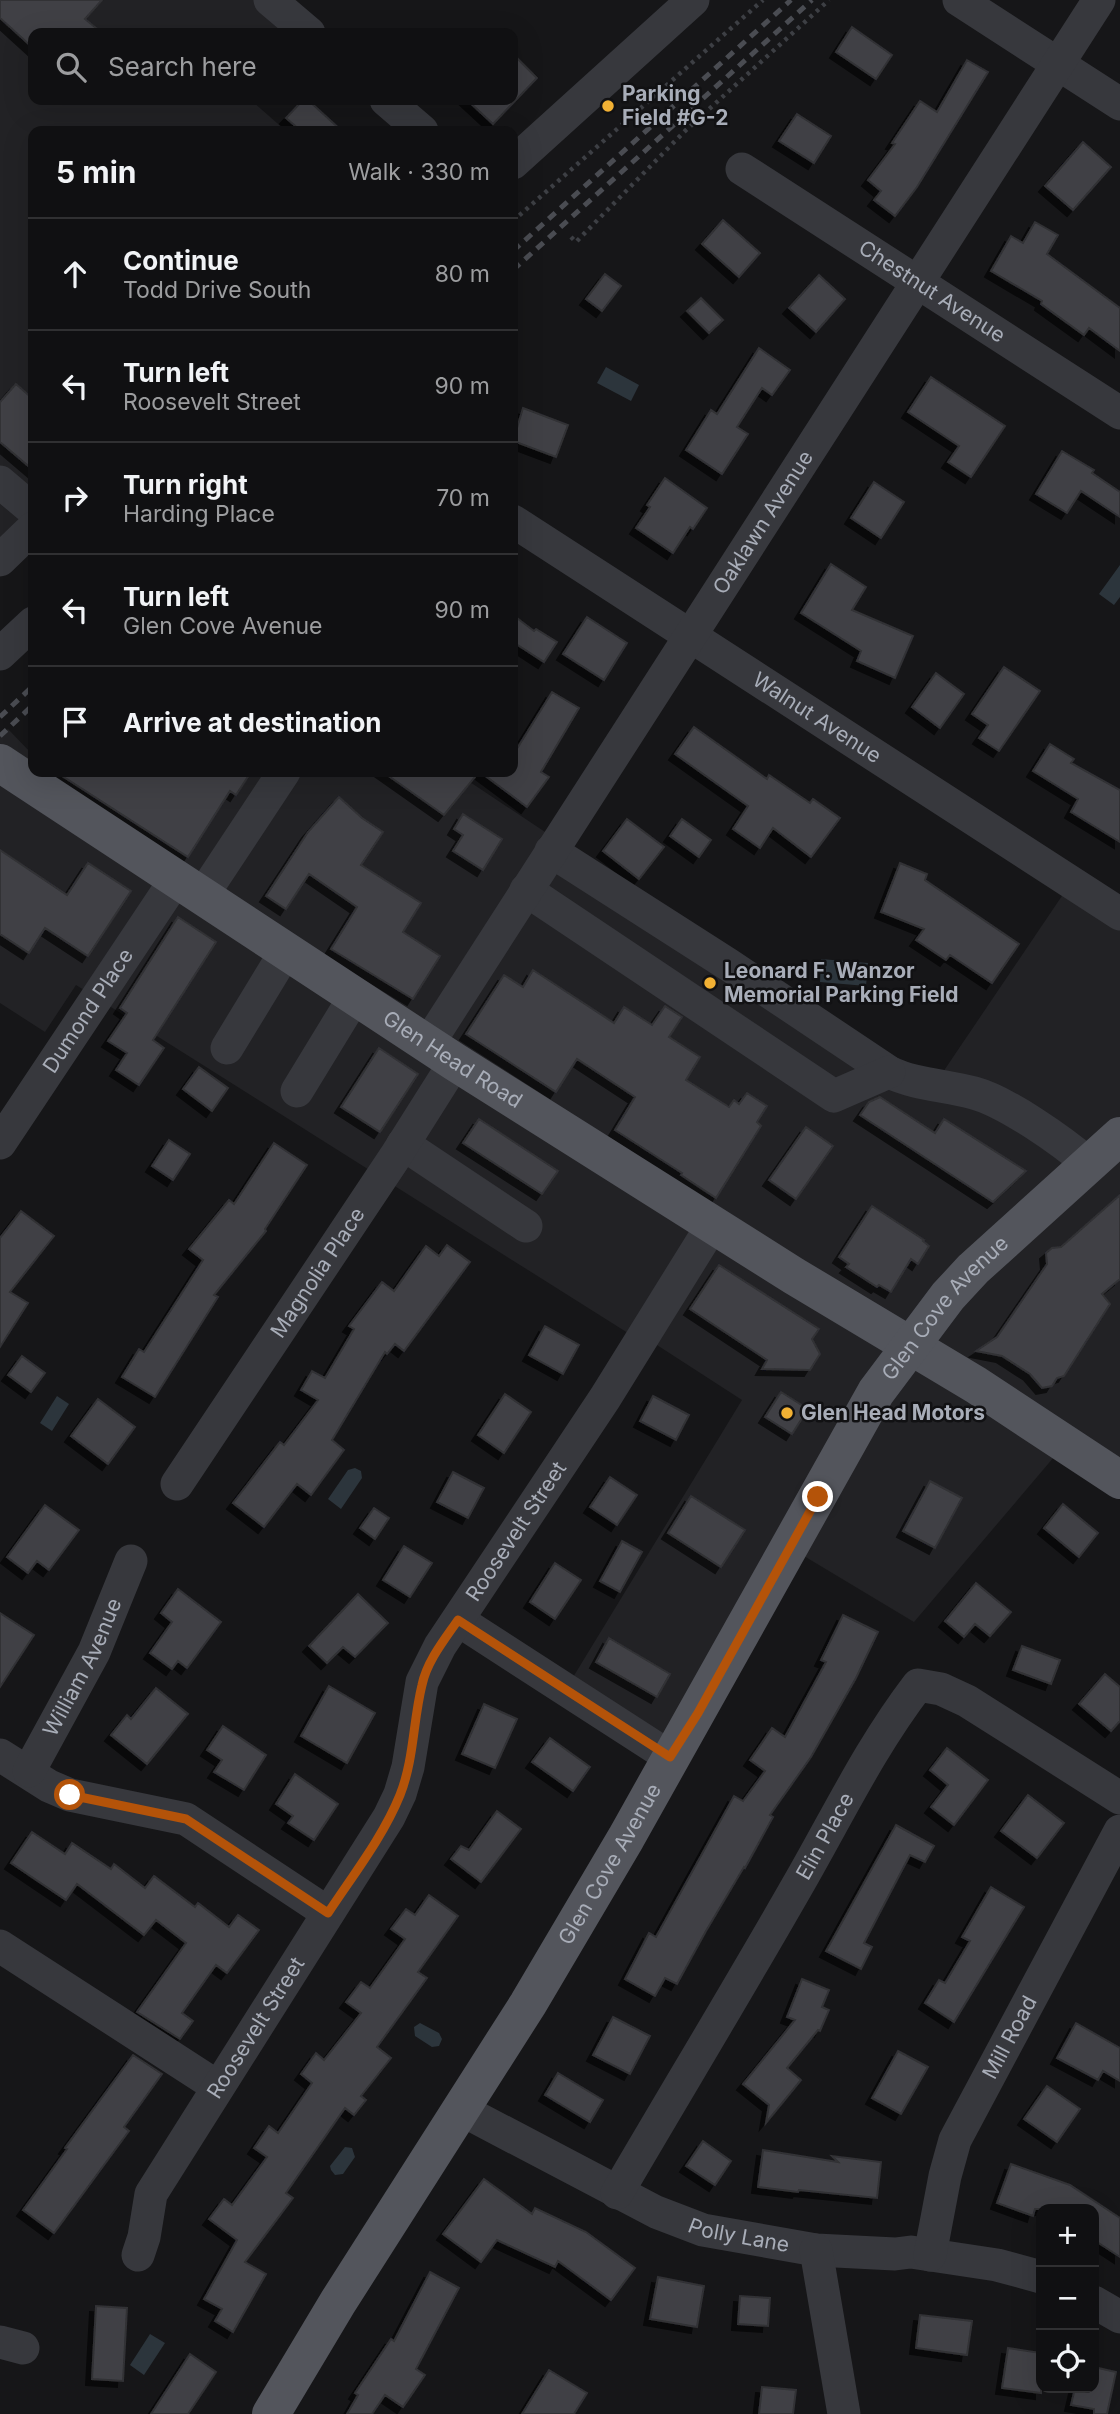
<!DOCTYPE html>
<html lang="en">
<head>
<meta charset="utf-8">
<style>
	body { margin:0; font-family:Inter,sans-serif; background:#19191b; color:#f1f3f6 }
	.controls { position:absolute; right:21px; bottom:21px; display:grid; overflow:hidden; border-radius:14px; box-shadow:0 7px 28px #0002 }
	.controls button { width:63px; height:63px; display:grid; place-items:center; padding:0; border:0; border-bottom:2px solid #303032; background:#101012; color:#f1f3f6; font:35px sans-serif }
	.stop { position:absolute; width:21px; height:21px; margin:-16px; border:5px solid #b45309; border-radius:50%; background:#fff }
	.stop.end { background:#b45309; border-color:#fff; box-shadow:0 2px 7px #0008 }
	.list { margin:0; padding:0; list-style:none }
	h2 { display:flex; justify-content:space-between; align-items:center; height:91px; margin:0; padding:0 28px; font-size:30px }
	h2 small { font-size:23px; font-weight:400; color:#9c9d9f }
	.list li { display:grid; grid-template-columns:46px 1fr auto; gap:21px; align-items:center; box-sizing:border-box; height:112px; padding:0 28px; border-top:2px solid #303032 }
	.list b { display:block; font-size:26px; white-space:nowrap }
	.list p { margin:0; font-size:23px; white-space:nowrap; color:#9c9d9f }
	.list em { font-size:23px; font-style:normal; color:#9c9d9f }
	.icon { flex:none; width:38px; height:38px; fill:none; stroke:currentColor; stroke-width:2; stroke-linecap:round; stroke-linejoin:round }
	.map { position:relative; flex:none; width:1120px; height:2414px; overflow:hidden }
	.search { position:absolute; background:#101012; box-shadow:0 7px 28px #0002; left:28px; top:28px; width:490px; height:77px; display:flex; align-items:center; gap:18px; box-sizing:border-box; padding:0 24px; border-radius:14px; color:#9c9d9f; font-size:26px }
	.panel { position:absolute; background:#101012; box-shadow:0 7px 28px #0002; left:28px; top:126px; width:490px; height:651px; border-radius:14px }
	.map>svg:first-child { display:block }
	.built { fill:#222225 }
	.water { fill:#2c353c }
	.building { fill:#404145; stroke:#303034; stroke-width:2; filter:url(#shadow) }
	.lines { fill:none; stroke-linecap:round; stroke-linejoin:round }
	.path { stroke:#3d3f44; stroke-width:4.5; stroke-dasharray:3.5 5; stroke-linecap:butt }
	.minor { stroke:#37383d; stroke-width:33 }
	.major { stroke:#53555c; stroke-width:38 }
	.rail { stroke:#4a4c52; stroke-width:5; stroke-dasharray:9 7; stroke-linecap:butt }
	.route { stroke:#b45309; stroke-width:9 }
	.poi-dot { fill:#f2b134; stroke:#111113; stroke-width:2.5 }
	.labels { text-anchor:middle; stroke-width:5; stroke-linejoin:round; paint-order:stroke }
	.poi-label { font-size:21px; font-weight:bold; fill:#a8adb8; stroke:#111113; text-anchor:start }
	.street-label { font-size:21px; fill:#a8adb8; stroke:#111113 }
</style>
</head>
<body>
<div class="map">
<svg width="1120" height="2414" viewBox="0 0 1120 2414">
	<defs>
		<filter id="shadow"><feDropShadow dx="-6" dy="6" stdDeviation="0" flood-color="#0009"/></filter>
	</defs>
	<rect width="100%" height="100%" fill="#161618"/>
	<path class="built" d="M0,0H270L303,33H33V100H251L286,131H33V528L0,560Z
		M8,729L33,755V772H49L53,776L57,772H455L884,1058L943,1072L1070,884L1120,899V1480L1065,1444L914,1622L789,1547L672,1759L564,1692L742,1400L643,1336L639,1340L76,985L45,1032L0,1003V736Z"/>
	<path class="water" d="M606,367L639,385L631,401L597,383Z
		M1120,565V597L1114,605L1099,594Z
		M821,959L868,963L866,986L820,982Z
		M57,1396L69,1404L52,1431L40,1423Z
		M355,1468L361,1471L362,1478L341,1509L328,1499L348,1470Z
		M420,2023L439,2033L442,2039L439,2046L432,2047L415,2036L414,2027Z
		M345,2147L352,2148L355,2157L343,2174L335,2175L331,2170L330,2166Z
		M150,2334L165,2343L144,2375L130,2365Z"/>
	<path class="building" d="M0,0H102L85,19L102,33H33V48L0,18Z
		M852,27L892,55L876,79L836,52Z
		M513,54L537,78L493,124L467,100H513Z
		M967,60L988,72L917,187L895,216L874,200L881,191L868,180L895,144L892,143L920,101L937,112Z
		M303,100H308L342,131H301L286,118Z
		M797,114L831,136L814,163L779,141Z
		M1083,142L1111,167L1073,210L1045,186Z
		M723,220L760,253L739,277L702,244Z
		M1035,222L1058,235L1047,254L1120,308V351L1089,328L1084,335L1041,304L1042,301L991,271L1011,236L1023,243Z
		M605,274L621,286L602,311L586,299Z
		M819,275L845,299L816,332L789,308Z
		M701,298L723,320L709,333L687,311Z
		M759,348L790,370L772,395L762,388L737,427L748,434L722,474L686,450L711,410L717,414Z
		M931,377L1005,426L971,477L948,462L959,446L908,412Z
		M16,384L33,399V470L0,442V402Z
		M523,408L568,425L556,457L513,441Z
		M1062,451L1094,470L1092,473L1120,492V517L1081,491L1067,513L1036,494Z
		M665,478L707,508L693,529L690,527L673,553L636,528L650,507L647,505Z
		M874,482L904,502L881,538L851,518Z
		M831,564L866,587L852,610L913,636L895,678L857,661L861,651L801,613Z
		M513,615L534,631L536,629L557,642L544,662L513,642Z
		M587,617L627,643L604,680L563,654Z
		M1004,667L1040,691L999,751L979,738L988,725L972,714Z
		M936,673L964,694L940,728L912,707Z
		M552,692L579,708L541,772L549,777L527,807L480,772H513V755Z
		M694,727L767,779L769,775L810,803L813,799L840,818L811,857L773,828L760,848L733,829L748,806L675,754Z
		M1050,744L1074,759L1071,763L1120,790V842L1071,812L1078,799L1033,771Z
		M56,772H251L236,795L230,791L188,857Z
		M383,772H479L444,815Z
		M339,797L362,818L383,832L361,865L421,903L403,932L440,956L413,999L331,949L357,907L309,874L286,909L266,896L308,832Z
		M463,814L502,839L483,870L453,851L463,835L454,829Z
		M627,819L664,847L639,879L603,851Z
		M682,819L711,840L699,857L670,836Z
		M0,850L67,895L88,863L131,891L88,956L45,928L29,953L0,934Z
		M900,863L927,874L925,880L1019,944L992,983L950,955L946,960L916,940L924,929L881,912Z
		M178,917L216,942L153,1040L164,1048L139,1085L116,1070L127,1053L108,1041L127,1013L120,1008Z
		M533,970L614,1023L624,1007L652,1025L665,1006L682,1017L669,1037L700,1057L686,1080L729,1107L734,1100L739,1104L747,1093L767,1106L757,1122L761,1126L716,1198L681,1175L682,1173L615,1130L635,1097L577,1059L556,1092L466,1034L504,975L523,987Z
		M379,1048L418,1074L380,1132L341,1107Z
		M199,1067L228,1088L212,1111L183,1089Z
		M880,1097L935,1133L944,1119L1026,1171L993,1202L860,1115L869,1102Z
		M479,1119L558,1171L542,1194L463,1143Z
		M806,1127L833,1146L796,1199L769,1180Z
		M169,1140L190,1154L173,1180L152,1166Z
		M274,1143L307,1165L265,1229L266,1231L214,1295L218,1297L155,1397L122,1377L139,1349L144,1352L203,1260L189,1249L229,1200L234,1204Z
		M1120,1195V1279L1102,1294L1110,1304L1064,1376L1057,1378L1052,1386L1042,1388L1030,1374L1002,1356L976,1351L997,1337L1047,1264L1046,1253L1052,1248L1061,1247Z
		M872,1206L924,1240L923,1241L929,1246L918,1264L911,1259L891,1292L879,1285L877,1287L846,1267L849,1264L839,1257Z
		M21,1211L54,1236L10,1292L28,1303L0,1347V1238Z
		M447,1245L470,1262L404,1351L395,1344L387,1354L385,1352L332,1440L344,1450L311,1495L297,1484L264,1527L233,1503L280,1442L284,1445L318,1400L301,1390L312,1371L325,1378L354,1329L349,1326L382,1282L394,1291L426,1246L439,1256Z
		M719,1265L819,1329L812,1339L820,1354L810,1370L762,1369L767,1360L690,1309Z
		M545,1326L579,1345L563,1374L529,1355Z
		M22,1356L45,1373L31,1392L8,1375Z
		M781,1392L808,1409L792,1434L765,1417Z
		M505,1394L531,1412L504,1453L478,1435Z
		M653,1396L689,1415L676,1440L640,1421Z
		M98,1399L135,1427L108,1464L71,1436Z
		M453,1472L484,1488L468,1518L437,1502Z
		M610,1477L637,1495L617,1525L590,1507Z
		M930,1481L962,1498L935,1548L903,1531Z
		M691,1496L745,1530L721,1567L668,1533Z
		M1063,1504L1098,1533L1079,1557L1044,1528Z
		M45,1505L79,1530L49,1570L37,1561L28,1573L7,1557Z
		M374,1508L389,1518L375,1539L360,1528Z
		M622,1541L642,1552L620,1592L600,1581Z
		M404,1546L432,1563L410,1597L383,1580Z
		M555,1563L581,1580L555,1619L530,1602Z
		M976,1583L1011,1612L990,1636L975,1624L964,1637L945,1621Z
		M178,1589L221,1622L187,1668L178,1661L172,1669L150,1653L172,1622L161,1613Z
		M358,1594L388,1623L355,1657L343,1647L327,1663L309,1646Z
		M0,1613L34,1635L0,1687Z
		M843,1615L878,1632L856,1678L811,1757L770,1815L773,1817L745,1868L744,1867L706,1931L677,1984L665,1978L655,1996L625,1979L649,1933L656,1937L734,1796L743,1801L765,1771L750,1760L772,1728L785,1737L826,1662L821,1660Z
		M609,1638L670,1674L657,1697L596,1662Z
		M1022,1646L1060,1660L1051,1684L1013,1670Z
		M1105,1674L1120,1687V1721L1111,1731L1079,1704Z
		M329,1686L375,1713L347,1763L301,1736Z
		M156,1688L188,1714L147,1764L111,1735L127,1715L131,1719Z
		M484,1704L517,1719L495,1768L462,1754Z
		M223,1726L266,1755L244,1790L214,1772L222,1760L207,1750Z
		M550,1738L590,1767L573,1791L532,1762Z
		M947,1748L988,1780L954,1825L931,1807L948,1785L930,1770Z
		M295,1774L338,1804L314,1840L288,1823L293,1816L276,1804Z
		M1028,1795L1064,1823L1037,1858L1001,1831Z
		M497,1811L521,1829L481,1882L451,1859L461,1846L469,1850Z
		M896,1825L934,1846L925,1862L910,1855L864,1943L872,1947L861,1969L826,1951Z
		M32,1832L65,1854L72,1843L111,1869L114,1864L145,1888L154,1876L195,1907L198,1903L229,1927L238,1915L259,1930L227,1973L216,1965L182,2013L193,2021L180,2039L137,2012L186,1943L156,1920L144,1935L77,1884L66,1900L11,1863Z
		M991,1887L1024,1907L954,2022L925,2003L939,1980L945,1983L970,1941L962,1937Z
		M429,1895L458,1916L418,1972L427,1978L377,2047L391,2058L361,2096L366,2100L354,2115L345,2108L286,2193L293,2198L245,2262L266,2274L233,2332L215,2321L222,2309L204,2299L237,2240L209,2219L224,2199L232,2205L267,2157L254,2148L269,2126L278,2133L312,2083L301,2074L316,2053L324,2060L361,2013L346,2002L361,1982L370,1988L405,1939L391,1929L406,1909L415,1915Z
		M802,1979L829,1990L822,2007L829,2010L820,2031L818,2030L787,2068L801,2080L766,2123L769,2105L743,2084L795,2020L787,2017Z
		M613,2017L650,2036L630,2074L593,2055Z
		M1076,2023L1120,2048V2081L1103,2071L1098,2080L1057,2058Z
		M898,2051L928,2067L901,2114L872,2098Z
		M133,2055L162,2074L124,2127L129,2131L54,2233L23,2210L67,2149L65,2148Z
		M558,2073L603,2100L590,2122L545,2095Z
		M1047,2086L1080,2109L1057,2142L1024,2119Z
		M703,2141L731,2161L715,2185L686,2166Z
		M763,2150L838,2162L832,2156L881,2162L877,2198L799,2190L798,2192L758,2187Z
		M1011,2164L1070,2185L1120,2218V2257L1094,2240V2209H1035L1033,2216L997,2203Z
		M484,2179L532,2214L535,2208L586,2232L635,2268L611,2300L558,2261L555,2267L497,2240L481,2262L443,2234Z
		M430,2272L459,2288L416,2369L425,2375L403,2407L385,2395L372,2414H347L358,2395L355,2393L391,2339L394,2341Z
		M658,2277L704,2286L697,2327L650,2319Z
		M740,2296L770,2298L768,2326L738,2324Z
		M96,2306L127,2308L123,2381L92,2379Z
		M920,2315L972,2321L967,2355L916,2348Z
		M1008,2348L1041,2353V2393L1002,2388Z
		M190,2354L216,2372L188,2414H151Z
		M1094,2367L1116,2372L1107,2414H1094V2409L1071,2405L1075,2388H1094Z
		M549,2370L587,2393L574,2414H522Z
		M762,2387L796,2390L793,2414H759Z"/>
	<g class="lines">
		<path class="path" d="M513,221L763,0
			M571,237L576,242L685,131L829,0"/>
		<g class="minor">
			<path d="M270,0L309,33"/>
			<path d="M959,0L1120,104"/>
			<path d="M386,100L422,131"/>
			<path d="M513,163L693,0"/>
			<path id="s1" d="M742,169L1120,413"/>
			<path d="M0,482L33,510"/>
			<path id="s2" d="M513,521L1120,914"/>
			<path d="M0,560L33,528"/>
			<path d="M0,654L33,623"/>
			<path d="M551,851L729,965L889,1072C916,1085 945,1085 974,1093C1007,1102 1062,1141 1089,1164"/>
			<path d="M526,890L834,1096L889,1072"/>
			<path d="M202,896L284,772"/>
			<path id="s3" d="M428,1044L1099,0"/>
			<path d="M227,1048L286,951"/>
			<path d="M297,1091L355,996"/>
			<path id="s4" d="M0,1143L176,879"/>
			<path d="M403,1144L526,1226"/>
			<path id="s5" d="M177,1484L395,1157L455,1062"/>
			<path d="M458,1620L670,1757"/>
			<path d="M0,1755L49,1786L70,1795L186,1819L328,1913"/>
			<path id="s6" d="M29,1771L94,1652L131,1561"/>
			<path d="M0,1946L218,2087"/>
			<path id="s7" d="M460,2109L656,2212L703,2230L816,2250L895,2254L911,2252L997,2265L1041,2277"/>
			<path id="s8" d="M617,2193C679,2087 742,1983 803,1876C840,1811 872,1745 918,1685L941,1689L967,1701L1120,1798"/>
			<path d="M816,2250L844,2414"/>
			<path id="s9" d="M138,2255L144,2237L151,2194L389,1817L400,1794L408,1767L422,1682L440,1646L605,1398L713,1224"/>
			<path id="s10" d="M930,2255L945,2176L955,2140L1120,1831"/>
			<path d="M1094,2302L1120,2317"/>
			<path d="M0,2342L23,2348"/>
		</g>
		<g class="major">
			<path id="s11" d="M0,763L455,1062L794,1276L976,1385L1120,1480"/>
			<path id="s12" d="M271,2414L338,2302L528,2004L626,1838L876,1392L948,1296L973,1269L1120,1136"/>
		</g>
		<path class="rail" d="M513,251L791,0
			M513,270L812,0
			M0,717L33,686
			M0,736L33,705"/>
	</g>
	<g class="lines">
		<path class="route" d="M70,1795L186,1819L328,1913C353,1875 383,1837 400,1795C414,1760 413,1721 422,1685C427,1661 445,1639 458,1620L670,1757L698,1713L818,1497"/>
	</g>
	<g class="poi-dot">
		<circle cx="608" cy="106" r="7"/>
		<circle cx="710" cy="983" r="7"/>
		<circle cx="787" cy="1413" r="7"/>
	</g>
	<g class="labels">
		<g class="poi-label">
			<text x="622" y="101">Parking<tspan x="622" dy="24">Field #G-2</tspan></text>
			<text x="724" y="978">Leonard F. Wanzor<tspan x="724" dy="24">Memorial Parking Field</tspan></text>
			<text x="801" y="1420">Glen Head Motors</text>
		</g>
		<g class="street-label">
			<text dy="7" stroke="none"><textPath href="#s1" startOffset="226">Chestnut Avenue</textPath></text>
			<text dy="7" stroke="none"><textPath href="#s3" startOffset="620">Oaklawn Avenue</textPath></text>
			<text dy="7" stroke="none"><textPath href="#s2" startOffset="362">Walnut Avenue</textPath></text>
			<text dy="7" stroke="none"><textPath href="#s4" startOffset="159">Dumond Place</textPath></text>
			<text dy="7" stroke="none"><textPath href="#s11" startOffset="541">Glen Head Road</textPath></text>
			<text dy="7" stroke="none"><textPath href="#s5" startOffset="254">Magnolia Place</textPath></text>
			<text dy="7" stroke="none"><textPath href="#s12" startOffset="1297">Glen Cove Avenue</textPath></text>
			<text dy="7" stroke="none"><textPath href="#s9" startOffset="826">Roosevelt Street</textPath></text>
			<text dy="7" stroke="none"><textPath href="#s6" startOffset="117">William Avenue</textPath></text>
			<text dy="7" stroke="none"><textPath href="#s8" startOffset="413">Elin Place</textPath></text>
			<text dy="7" stroke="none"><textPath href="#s12" startOffset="646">Glen Cove Avenue</textPath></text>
			<text dy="7" stroke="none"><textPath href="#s9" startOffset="259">Roosevelt Street</textPath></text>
			<text dy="7" stroke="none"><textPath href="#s10" startOffset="234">Mill Road</textPath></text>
			<text dy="7" stroke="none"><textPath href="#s7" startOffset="308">Polly Lane</textPath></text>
		</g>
	</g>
</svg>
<div class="controls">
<button>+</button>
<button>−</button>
<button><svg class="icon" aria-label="locate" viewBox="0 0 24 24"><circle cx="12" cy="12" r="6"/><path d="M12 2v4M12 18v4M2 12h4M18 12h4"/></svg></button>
</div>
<div class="stop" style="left:70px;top:1795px"></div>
<div class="stop end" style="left:818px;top:1497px"></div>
<div class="search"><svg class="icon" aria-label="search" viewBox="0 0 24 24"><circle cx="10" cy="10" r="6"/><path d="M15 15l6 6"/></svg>Search here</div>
<section class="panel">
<h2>5 min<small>Walk · 330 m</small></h2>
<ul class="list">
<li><svg class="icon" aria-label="ahead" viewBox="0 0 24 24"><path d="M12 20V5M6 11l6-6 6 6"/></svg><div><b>Continue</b><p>Todd Drive South</p></div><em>80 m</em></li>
<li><svg class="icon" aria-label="left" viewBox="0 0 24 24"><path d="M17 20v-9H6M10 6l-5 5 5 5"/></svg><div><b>Turn left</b><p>Roosevelt Street</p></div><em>90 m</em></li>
<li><svg class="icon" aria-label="right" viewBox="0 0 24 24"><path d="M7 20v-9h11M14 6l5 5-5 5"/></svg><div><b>Turn right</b><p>Harding Place</p></div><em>70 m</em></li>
<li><svg class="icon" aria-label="left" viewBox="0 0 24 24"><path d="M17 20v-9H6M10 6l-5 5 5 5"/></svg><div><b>Turn left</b><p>Glen Cove Avenue</p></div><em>90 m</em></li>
<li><svg class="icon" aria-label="arrive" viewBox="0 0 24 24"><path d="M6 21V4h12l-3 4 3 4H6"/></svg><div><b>Arrive at destination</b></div></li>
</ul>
</section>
</div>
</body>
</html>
